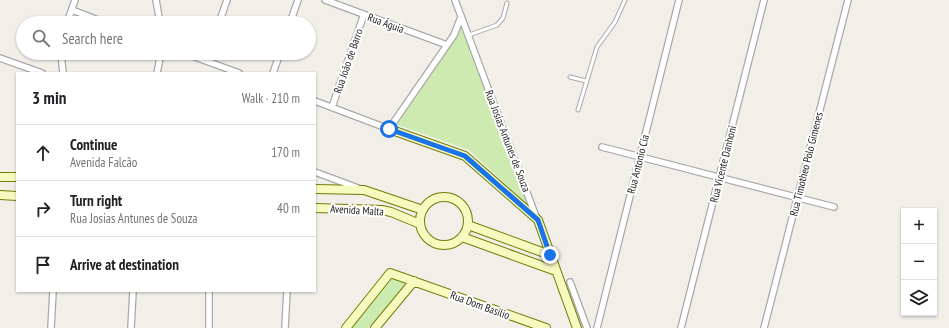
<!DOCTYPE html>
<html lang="en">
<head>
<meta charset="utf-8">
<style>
	body { margin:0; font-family:"PT Sans Narrow",sans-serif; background:#f6f6f6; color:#202124 }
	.controls { position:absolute; right:12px; bottom:12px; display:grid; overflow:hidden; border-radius:0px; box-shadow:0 1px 3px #0004 }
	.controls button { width:36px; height:36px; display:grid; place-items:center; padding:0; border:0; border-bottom:1px solid #e0e0e0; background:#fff; color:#202124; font:20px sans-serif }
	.stop { position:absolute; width:12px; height:12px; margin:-9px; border:3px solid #1a73e8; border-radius:50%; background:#fff }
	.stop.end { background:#1a73e8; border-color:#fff; box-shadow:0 1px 4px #0008 }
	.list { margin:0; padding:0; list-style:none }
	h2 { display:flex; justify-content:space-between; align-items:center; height:52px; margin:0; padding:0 16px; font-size:17px }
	h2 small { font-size:13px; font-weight:400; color:#757577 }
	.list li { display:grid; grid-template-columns:26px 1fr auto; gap:12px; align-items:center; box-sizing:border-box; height:56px; padding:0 16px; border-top:1px solid #e0e0e0 }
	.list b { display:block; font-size:15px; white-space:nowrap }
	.list p { margin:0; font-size:13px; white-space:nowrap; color:#757577 }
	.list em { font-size:13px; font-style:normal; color:#757577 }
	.icon { flex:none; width:22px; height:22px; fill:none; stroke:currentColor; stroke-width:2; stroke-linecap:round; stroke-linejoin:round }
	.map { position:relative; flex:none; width:949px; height:328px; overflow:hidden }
	.search { position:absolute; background:#fff; box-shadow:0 1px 3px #0004; left:16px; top:16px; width:300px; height:44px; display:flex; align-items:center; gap:10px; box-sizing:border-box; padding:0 14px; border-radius:22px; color:#757577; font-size:15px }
	.panel { position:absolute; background:#fff; box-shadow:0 1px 3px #0004; left:16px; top:72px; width:300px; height:220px; border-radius:0px }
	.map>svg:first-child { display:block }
	.grass { fill:#cdebb0 }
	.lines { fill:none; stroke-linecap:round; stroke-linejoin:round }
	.lane-casing { stroke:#a9a9a9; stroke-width:5 }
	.street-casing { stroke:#a9a9a9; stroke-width:8 }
	.secondary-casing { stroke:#707d05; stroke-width:10 }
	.lane { stroke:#fff; stroke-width:3 }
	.street { stroke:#fff; stroke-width:5.5 }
	.secondary { stroke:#f7fabf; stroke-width:8 }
	.route { stroke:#1a73e8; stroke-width:5 }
	.labels { text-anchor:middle; stroke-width:4; stroke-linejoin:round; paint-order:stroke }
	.street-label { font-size:11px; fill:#222; stroke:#fff }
</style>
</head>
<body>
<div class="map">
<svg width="949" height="328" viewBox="0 0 949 328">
	<rect width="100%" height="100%" fill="#f2efe9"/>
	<path class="grass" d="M462,25L529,206L469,150L398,125L397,122L458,35Z
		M391,276L407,282L369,328H349Z"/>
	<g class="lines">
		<defs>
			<path id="lane" d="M469,35L497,25L503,18L507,3
				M570,77L586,81
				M578,110L597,47L615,22L625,0"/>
			<path id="street" d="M156,0L160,23
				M325,0L447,45
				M455,0L536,217
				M72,10L106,23
				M67,23L75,0
				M219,23L227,0
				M290,23L298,0
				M61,53L63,73
				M184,53L239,73
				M0,58L42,73
				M206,61L209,53
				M157,73L161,53
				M273,73L280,53
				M315,101L389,129L454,35L461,17
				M332,107L364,14
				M602,147L834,207
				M315,172L358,188
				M570,282L587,328
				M51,328L53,291
				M131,328L133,291
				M209,328V291
				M285,328L287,291
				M597,328L679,0
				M681,328L764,0
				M764,328L848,0"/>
			<path id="secondary" d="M389,129L465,156L538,220L577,328
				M0,177H17
				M315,189L364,190L423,210
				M0,195L17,196
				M420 221a24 24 0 1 1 48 0a24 24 0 1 1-48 0Z
				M315,208L382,210L391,212L420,224
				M468,225L550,255
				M462,237L556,271
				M346,328L390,273L546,328
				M375,328L414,281"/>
		</defs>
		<use href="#lane" class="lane-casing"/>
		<use href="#street" class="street-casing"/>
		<use href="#secondary" class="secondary-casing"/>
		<use href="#lane" class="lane"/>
		<use href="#street" class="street"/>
		<use href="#secondary" class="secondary"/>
	</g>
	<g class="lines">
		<path class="route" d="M389,129L465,156L538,220L550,255"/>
	</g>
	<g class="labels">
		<g class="street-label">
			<text transform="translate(386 23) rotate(20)" y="4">Rua Águia</text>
			<text transform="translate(348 61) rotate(-71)" y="4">Rua João de Barro</text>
			<text transform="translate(508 141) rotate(69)" y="4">Rua Josias Antunes de Souza</text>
			<text transform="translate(638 164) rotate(-76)" y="4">Rua Antonio Cia</text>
			<text transform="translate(723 164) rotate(-76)" y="4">Rua Vicente Danhoni</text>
			<text transform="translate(806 164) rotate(-76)" y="4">Rua Timotheo Polo Gimenes</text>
			<text transform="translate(357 210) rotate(3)" y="4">Avenida Malta</text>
			<text transform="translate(480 305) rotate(20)" y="4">Rua Dom Basilio</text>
		</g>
	</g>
</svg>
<div class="controls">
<button>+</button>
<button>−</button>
<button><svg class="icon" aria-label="layers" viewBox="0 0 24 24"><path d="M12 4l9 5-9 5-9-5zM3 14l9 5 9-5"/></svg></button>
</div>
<div class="stop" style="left:389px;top:129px"></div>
<div class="stop end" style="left:550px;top:255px"></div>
<div class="search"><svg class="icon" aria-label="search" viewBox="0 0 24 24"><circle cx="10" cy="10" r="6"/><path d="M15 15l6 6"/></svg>Search here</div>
<section class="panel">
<h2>3 min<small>Walk · 210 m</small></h2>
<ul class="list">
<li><svg class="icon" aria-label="ahead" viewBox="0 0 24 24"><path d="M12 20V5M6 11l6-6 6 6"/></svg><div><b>Continue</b><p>Avenida Falcão</p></div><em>170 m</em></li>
<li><svg class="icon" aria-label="right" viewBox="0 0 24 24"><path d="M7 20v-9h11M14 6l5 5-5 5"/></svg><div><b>Turn right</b><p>Rua Josias Antunes de Souza</p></div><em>40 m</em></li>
<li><svg class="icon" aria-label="arrive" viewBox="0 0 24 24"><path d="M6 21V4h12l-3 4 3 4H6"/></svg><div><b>Arrive at destination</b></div></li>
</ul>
</section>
</div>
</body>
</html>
